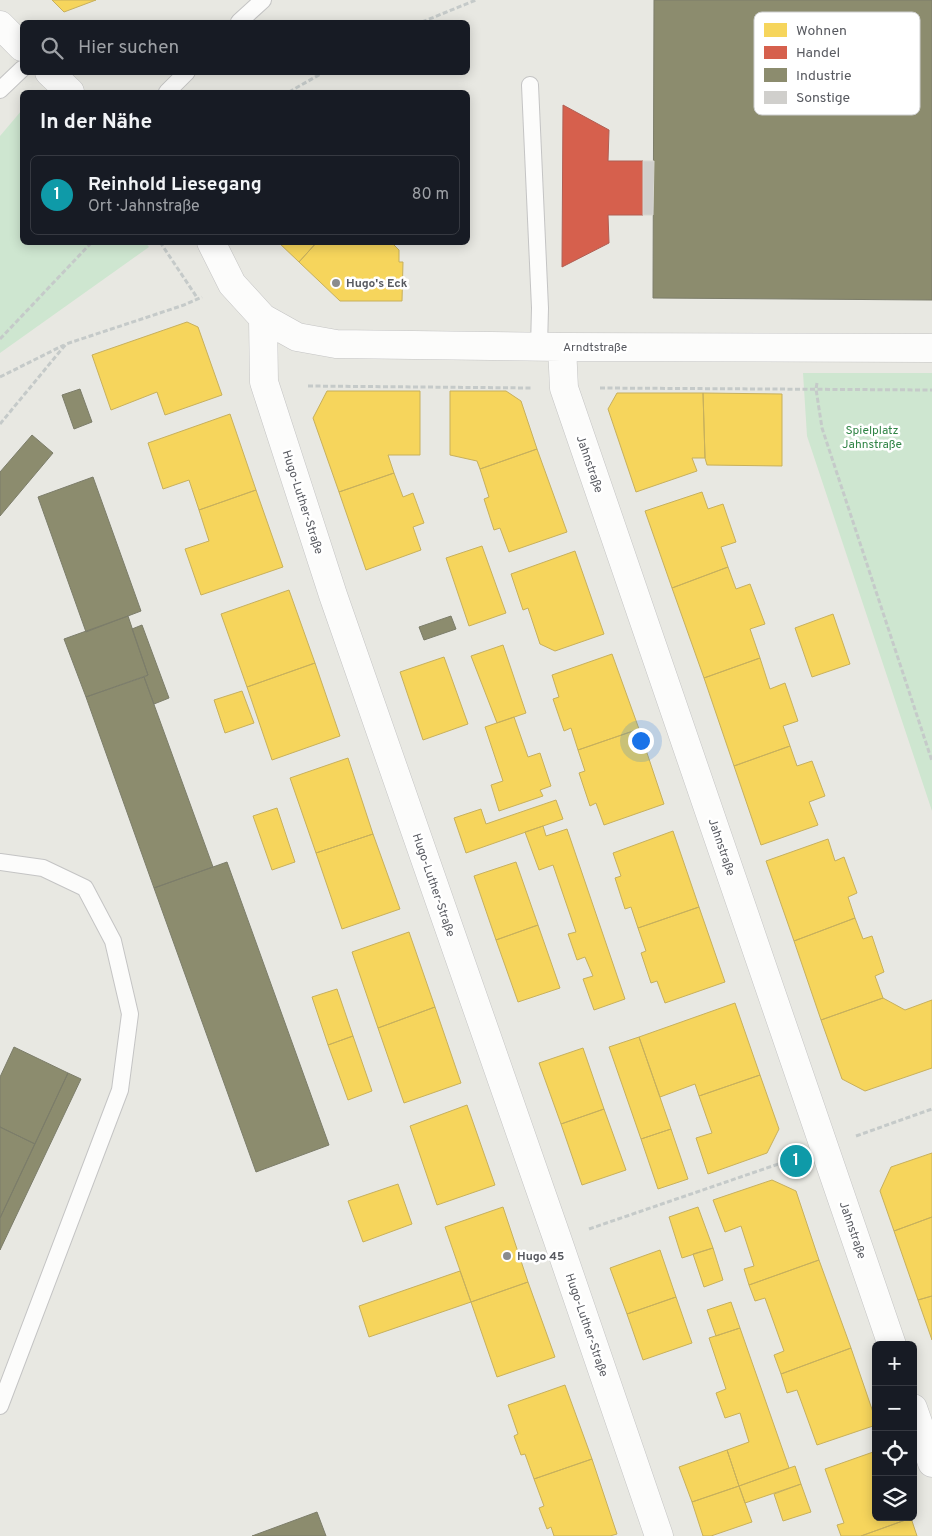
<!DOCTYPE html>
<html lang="de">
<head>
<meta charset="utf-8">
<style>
	body { margin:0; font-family:Overpass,sans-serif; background:#242831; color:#f1f3f6 }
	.controls { position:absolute; right:15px; bottom:15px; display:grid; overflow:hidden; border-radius:8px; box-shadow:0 2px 12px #0003 }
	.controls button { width:45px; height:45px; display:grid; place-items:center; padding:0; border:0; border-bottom:1px solid #363941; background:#171b24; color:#f1f3f6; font:25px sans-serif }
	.you { position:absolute; left:640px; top:740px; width:18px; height:18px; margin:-12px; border:4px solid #fff; border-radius:50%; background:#1a73e8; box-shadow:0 0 0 8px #1a73e833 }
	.badge { display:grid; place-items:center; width:32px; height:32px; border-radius:50%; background:#1a73e8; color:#fff; font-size:16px; font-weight:700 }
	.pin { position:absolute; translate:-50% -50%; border:2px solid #fff; box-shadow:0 1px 5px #0006 }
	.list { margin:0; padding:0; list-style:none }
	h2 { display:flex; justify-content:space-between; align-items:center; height:65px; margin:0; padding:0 20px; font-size:21px }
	h2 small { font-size:16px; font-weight:400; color:#9ea1a6 }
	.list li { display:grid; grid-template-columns:32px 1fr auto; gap:15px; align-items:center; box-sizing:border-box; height:80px; margin:0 10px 10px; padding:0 10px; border:1px solid #363941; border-radius:8px }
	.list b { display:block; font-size:19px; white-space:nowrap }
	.list p { margin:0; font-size:16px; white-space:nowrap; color:#9ea1a6 }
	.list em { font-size:16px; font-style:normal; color:#9ea1a6 }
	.icon { flex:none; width:28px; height:28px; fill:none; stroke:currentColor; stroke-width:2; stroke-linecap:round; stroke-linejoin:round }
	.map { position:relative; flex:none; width:932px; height:1536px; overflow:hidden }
	.search { position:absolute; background:#171b24; box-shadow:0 2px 12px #0003; left:20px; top:20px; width:450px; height:55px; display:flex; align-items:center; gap:12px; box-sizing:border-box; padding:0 18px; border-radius:8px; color:#9ea1a6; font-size:19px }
	.panel { position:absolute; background:#171b24; box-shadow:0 2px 12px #0003; left:20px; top:90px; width:450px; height:155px; border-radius:8px }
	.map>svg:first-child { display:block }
	.green { fill:#cee6d0 }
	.homes { fill:#f6d55c; stroke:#c7b05d }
	.shops { fill:#d6604d; stroke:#b05e53 }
	.industry { fill:#8c8c6e; stroke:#7c7d6a }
	.building { fill:#d0cfcc; stroke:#d8d7d1 }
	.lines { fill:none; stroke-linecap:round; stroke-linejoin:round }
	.lane-casing { stroke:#c4c4c4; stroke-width:18 }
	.street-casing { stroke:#c4c4c4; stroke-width:29 }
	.path { stroke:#c5cac9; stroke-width:3; stroke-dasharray:5 2.5; stroke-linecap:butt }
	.lane { stroke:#fcfcfb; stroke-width:16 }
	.street { stroke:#fcfcfb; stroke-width:28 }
	.poi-dot { fill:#8a8c8e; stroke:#fff; stroke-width:2 }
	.labels { text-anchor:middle; stroke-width:5; stroke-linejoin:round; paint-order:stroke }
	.poi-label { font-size:12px; font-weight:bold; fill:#585a60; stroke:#fff; text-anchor:start }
	.street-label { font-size:12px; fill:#585a60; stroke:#fff }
	.park-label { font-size:12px; fill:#328547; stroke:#fff }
	.key { fill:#fff; stroke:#cdcecf; stroke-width:1 }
	.key-label { font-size:14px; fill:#585a60 }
</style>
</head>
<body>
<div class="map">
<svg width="932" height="1536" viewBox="0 0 932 1536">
	<rect width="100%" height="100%" fill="#e8e8e2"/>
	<path class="green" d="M22,110V242H145L149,247L0,353V136Z
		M803,373H932V811L807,436Z"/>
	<path class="homes" d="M52,0H96L64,12Z
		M278,242H317L299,262Z
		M317,242H391L399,250V262H403L402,301H340L299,262Z
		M187,322L198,327L222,395L165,415L157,392L111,410L92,355Z
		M327,391H420V455H388L394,473L339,492L313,418Z
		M450,391H506L521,401L537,449L480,469L477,461L450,455Z
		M617,393H703L705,458H692L697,471L636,492L608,409Z
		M703,393L782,394V466L707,465L705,458Z
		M230,414L256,490L199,510L189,480L163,489L148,443Z
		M537,449L567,532L509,552L500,528L494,530L484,499L489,497L480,469Z
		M394,473L403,497L413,493L424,523L413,527L421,550L366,570L339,492Z
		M256,490L283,567L201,595L185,549L209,541L199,510Z
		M702,492L708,509L723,504L736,542L721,547L728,567L672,588L645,511Z
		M482,546L506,613L469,626L446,558Z
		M575,551L604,634L555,651L540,644L528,608L523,610L511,574Z
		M728,567L736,589L750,584L765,624L750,629L760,658L704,678L672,588Z
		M289,590L315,663L247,687L221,614Z
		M833,614L850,664L812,677L795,628Z
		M503,645L526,713L497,723L471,656Z
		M612,654L639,729L578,750L571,728L564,731L553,699L559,697L552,675Z
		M444,657L468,724L423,740L400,672Z
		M760,658L770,689L785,683L798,721L783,726L790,746L734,766L704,678Z
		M315,663L340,736L272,760L247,687Z
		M242,691L254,723L225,733L214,700Z
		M514,717L528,757L540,753L551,786L540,790L543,796L499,811L491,785L503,781L485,727Z
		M639,729L664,804L604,825L596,803L590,806L579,773L585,771L578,750Z
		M790,746L797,766L812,761L825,796L809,802L818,825L761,845L734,766Z
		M348,758L373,834L316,853L290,778Z
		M556,800L563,819L466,853L454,818L481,809L486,824Z
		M277,808L295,862L272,870L253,816Z
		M543,826L546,836L567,829L625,999L594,1010L583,979L593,976L585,957L577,960L568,934L576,932L553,865L539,870L525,832Z
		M673,831L699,907L638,928L631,907L625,909L615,878L621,876L613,853Z
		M373,834L400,909L342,929L316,853Z
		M828,839L835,861L844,857L857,893L848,897L855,918L794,941L766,861Z
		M516,862L538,925L496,940L474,876Z
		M699,907L725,982L665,1003L657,981L651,983L641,953L646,951L638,928Z
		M855,918L863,939L872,936L884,972L875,976L883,998L821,1020L794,941Z
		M538,925L560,988L518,1002L496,940Z
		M409,932L435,1007L378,1028L352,952Z
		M337,989L353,1036L328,1045L312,997Z
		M883,998L905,1010L932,1000V1068L865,1091L842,1079L821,1020Z
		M735,1003L760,1075L699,1096L695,1084L660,1097L639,1037Z
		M435,1007L461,1083L404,1103L378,1028Z
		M353,1036L372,1091L348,1100L328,1045Z
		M639,1037L671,1129L641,1139L609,1047Z
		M583,1048L604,1109L561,1124L539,1063Z
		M760,1075L779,1129L767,1153L708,1174L696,1138L712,1133L699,1096Z
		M467,1105L495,1185L437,1205L410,1126Z
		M604,1109L626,1170L582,1185L561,1124Z
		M671,1129L688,1179L658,1189L641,1139Z
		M932,1153V1217L894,1231L880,1191L891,1167Z
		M772,1180L796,1191L819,1260L749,1285L744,1269L754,1266L741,1226L725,1232L713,1200Z
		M398,1184L412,1224L363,1242L348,1201Z
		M503,1207L528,1282L471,1302L445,1227Z
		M698,1207L713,1248L682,1258L669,1217Z
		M932,1217V1296L918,1300L894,1231Z
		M713,1248L723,1280L704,1287L693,1254Z
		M660,1250L676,1297L627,1314L610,1268Z
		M819,1260L851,1348L781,1374L774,1355L784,1351L765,1298L755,1301L749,1285Z
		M460,1271L471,1302L369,1337L359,1306Z
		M528,1282L555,1357L497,1377L471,1302Z
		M932,1296V1340L918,1300Z
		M676,1297L692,1343L643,1360L627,1314Z
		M731,1302L740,1328L716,1336L707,1310Z
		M740,1328L789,1468L739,1486L727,1450L749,1442L740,1413L725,1418L716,1393L726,1389L709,1338Z
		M851,1348L876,1421V1425L817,1445L797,1390L787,1393L781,1374Z
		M565,1385L592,1459L534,1479L525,1454L521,1455L514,1436L518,1434L508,1405Z
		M727,1450L739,1486L692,1502L679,1467Z
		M876,1451V1517L911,1518L861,1536H841L837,1525L844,1523L825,1469Z
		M592,1459L617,1534L610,1536H554L551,1527L547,1529L539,1508L544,1506L534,1479Z
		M795,1466L801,1484L745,1503L739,1486Z
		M801,1484L811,1512L783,1521L774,1494Z
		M739,1486L752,1522L711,1536H703L692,1502Z
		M911,1518L917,1536H861Z"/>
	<path class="shops" d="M563,105L609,130L608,161H643V215H608L609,243L562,267Z"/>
	<path class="industry" d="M654,0H932V300L653,298Z
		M80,389L92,422L74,429L62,395Z
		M32,435L53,453L0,516V472Z
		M93,477L141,611L86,632L38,497Z
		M128,616L148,675L86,697L64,639Z
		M451,616L456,629L424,640L419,627Z
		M142,625L169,698L154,704L144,677L148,675L132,629Z
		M144,677L213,867L154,888L86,697Z
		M227,862L329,1145L256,1172L154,888Z
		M14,1047L68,1073L35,1144L0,1127V1077Z
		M68,1073L81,1079L0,1250V1218Z
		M0,1127L35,1144L0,1218Z
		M317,1512L326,1536H252Z"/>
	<path class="building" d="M643,161H654L653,215H643Z"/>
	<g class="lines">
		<defs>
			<path id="lane" d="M239,22L263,0
				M530,85L540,308L539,347
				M0,90L22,69
				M167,92L187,72
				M0,862L43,868L85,888L113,941L130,1014L120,1090L0,1406"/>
			<path id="street" d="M0,25L22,47
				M49,72L70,92
				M211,242L232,284L263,318L297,337L336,344L562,347L932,348
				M263,318L264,382L333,595L557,1238L659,1536
				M562,347L564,388L892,1345
				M913,1408L932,1463"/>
		</defs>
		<use href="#lane" class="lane-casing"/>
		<use href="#street" class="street-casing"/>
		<path class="path" d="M422,22L476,0
			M289,92L324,72
			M160,242L198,299
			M0,339L92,242
			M0,377L64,345
			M817,383L816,389L822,428L932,761
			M308,386L531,388
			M600,388L932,390
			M0,424L66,344L184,305L202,297
			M856,1136L932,1109
			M589,1229L793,1159"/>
		<use href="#lane" class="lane"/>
		<use href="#street" class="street"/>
	</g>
	<g class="poi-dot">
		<circle cx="336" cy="283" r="5"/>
		<circle cx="507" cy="1256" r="5"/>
	</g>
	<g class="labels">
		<g class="poi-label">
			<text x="346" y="287">Hugo's Eck</text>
			<text x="517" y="1260">Hugo 45</text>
		</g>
		<g class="street-label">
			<text x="595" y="351">Arndtstraße</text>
			<text transform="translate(590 464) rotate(71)" y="4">Jahnstraße</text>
			<text transform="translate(303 502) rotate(72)" y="4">Hugo-Luther-Straße</text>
			<text transform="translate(722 847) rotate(71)" y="4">Jahnstraße</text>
			<text transform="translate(434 885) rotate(71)" y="4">Hugo-Luther-Straße</text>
			<text transform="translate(853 1230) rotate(71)" y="4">Jahnstraße</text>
			<text transform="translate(587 1325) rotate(71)" y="4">Hugo-Luther-Straße</text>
		</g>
		<g class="park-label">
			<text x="872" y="434">Spielplatz<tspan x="872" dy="14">Jahnstraße</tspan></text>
		</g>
	</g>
	<rect x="754" y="12" width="166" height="103" rx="8" class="key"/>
	<rect x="764" y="23" width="23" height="14" fill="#f6d55c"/>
	<rect x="764" y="46" width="23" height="13" fill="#d6604d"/>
	<rect x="764" y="68" width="23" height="14" fill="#8c8c6e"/>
	<rect x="764" y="91" width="23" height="13" fill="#d0cfcc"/>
	<g class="key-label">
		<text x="796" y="35">Wohnen</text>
		<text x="796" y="57">Handel</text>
		<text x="796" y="80">Industrie</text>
		<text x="796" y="102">Sonstige</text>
	</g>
</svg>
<div class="controls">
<button>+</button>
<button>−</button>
<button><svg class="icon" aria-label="locate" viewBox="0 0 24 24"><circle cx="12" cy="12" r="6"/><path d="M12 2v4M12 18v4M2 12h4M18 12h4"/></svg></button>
<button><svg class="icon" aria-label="layers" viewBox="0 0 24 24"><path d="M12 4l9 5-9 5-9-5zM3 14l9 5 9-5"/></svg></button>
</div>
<div class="you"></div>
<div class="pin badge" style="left:796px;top:1161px;background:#0f9aa8">1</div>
<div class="search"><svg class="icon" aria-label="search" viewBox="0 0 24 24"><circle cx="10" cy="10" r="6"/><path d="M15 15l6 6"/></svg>Hier suchen</div>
<section class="panel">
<h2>In der Nähe<small></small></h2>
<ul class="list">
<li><span class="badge" style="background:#0f9aa8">1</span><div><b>Reinhold Liesegang</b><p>Ort · Jahnstraße</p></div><em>80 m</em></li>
</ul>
</section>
</div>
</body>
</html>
